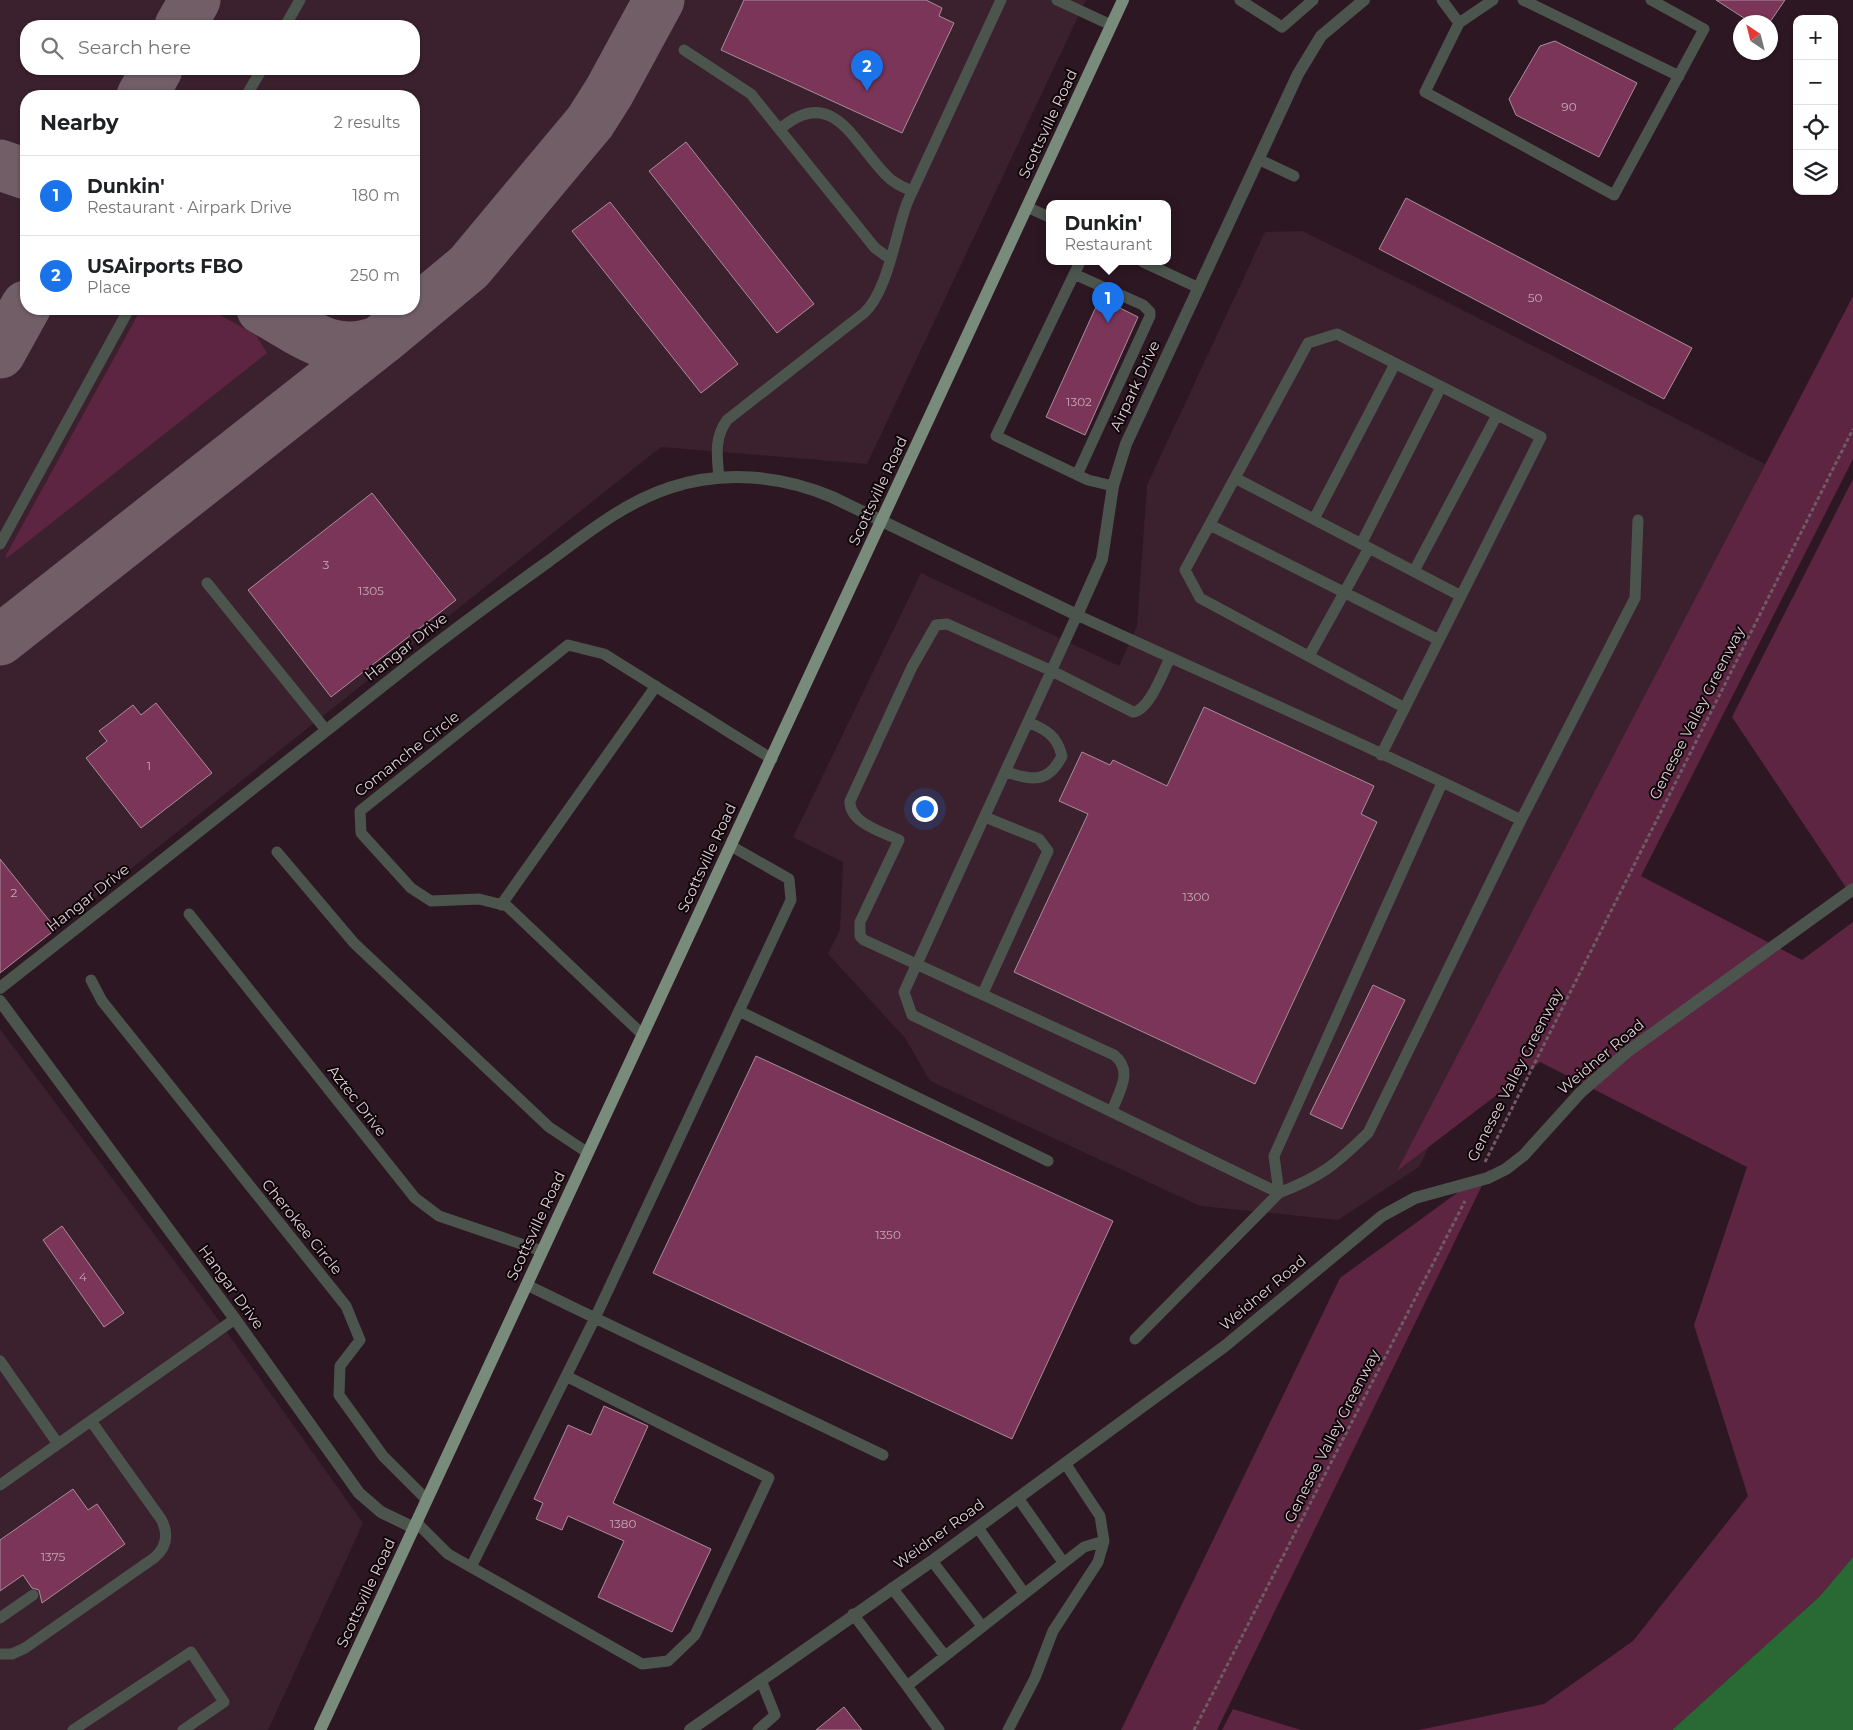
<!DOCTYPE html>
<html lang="en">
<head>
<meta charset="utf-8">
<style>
	body { margin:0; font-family:Montserrat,sans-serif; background:#f6f6f6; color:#202124 }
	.controls { position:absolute; right:15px; top:15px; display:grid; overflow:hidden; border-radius:10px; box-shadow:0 1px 4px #0004 }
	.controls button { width:45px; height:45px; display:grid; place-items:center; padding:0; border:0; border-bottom:1px solid #e0e0e0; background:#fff; color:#202124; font:25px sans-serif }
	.compass { position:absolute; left:1733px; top:15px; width:45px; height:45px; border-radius:50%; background:#fff; box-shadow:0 1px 4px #0004; rotate:325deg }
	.you { position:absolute; left:924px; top:808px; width:18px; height:18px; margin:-12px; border:4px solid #fff; border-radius:50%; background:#1a73e8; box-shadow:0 0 0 8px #1a73e833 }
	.badge { display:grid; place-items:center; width:32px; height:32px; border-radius:50%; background:#1a73e8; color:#fff; font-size:16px; font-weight:700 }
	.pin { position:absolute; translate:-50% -41px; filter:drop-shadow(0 1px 2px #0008) }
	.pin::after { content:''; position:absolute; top:26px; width:18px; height:15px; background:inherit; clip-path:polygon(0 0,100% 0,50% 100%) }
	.popup { position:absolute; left:1046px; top:200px; width:125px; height:65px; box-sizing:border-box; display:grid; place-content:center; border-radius:10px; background:#fff; filter:drop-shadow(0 1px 4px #0005); font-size:16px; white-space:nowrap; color:#757577 }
	.popup b { font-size:19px; color:#202124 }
	.popup::after { content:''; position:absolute; left:50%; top:100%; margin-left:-10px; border:10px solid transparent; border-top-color:#fff }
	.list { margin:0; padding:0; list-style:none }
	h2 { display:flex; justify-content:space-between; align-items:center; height:65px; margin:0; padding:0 20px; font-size:21px }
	h2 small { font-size:16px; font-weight:400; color:#757577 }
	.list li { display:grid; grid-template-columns:32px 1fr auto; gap:15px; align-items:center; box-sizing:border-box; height:80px; padding:0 20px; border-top:1px solid #e0e0e0 }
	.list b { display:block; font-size:19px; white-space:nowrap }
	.list p { margin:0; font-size:16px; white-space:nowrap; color:#757577 }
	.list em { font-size:16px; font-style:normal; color:#757577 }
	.icon { flex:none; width:28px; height:28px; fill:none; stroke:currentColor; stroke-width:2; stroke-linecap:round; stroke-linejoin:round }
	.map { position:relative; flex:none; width:1853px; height:1730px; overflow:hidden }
	.search { position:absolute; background:#fff; box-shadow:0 1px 4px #0004; left:20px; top:20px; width:400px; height:55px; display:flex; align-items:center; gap:12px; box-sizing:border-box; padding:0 18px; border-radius:20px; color:#757577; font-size:19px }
	.panel { position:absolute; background:#fff; box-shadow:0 1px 4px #0004; left:20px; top:90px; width:400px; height:225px; border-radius:20px }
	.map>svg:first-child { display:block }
	.built { fill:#3b202d; fill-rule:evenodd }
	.green { fill:#5e2543 }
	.water { fill:#286934 }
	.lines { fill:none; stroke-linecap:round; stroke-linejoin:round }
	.taxiway { stroke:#715e66; stroke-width:51 }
	.building { fill:#7a3559; stroke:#aa8d9a }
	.path { stroke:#6e5b64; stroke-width:3; stroke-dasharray:4 2.5; stroke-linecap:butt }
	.lane { stroke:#4c554d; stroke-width:11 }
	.street { stroke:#4c554d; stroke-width:12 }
	.primary { stroke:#798b7a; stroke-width:12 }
	.labels { text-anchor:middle; stroke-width:4; stroke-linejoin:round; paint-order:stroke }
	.number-label { font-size:12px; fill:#c5a8b6 }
	.street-label { font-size:15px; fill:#decfd5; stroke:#0f060a }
</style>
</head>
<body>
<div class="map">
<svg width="1853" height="1730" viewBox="0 0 1853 1730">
	<rect width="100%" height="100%" fill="#2d1722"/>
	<path class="built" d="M0,0H1086L867,464L661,447L0,973ZM26,26H414V69H26ZM26,96H414V309H26Z
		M1302,231L1443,300L1765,464L1419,1167L1338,1220L1200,1206L930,1081L905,1038L828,954L840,930L843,862L793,837L921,573L1119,666L1137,626L1147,485L1265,232Z
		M0,1029L209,1307L363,1523L268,1730H0Z"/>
	<path class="green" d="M1853,296V459L1641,876L1802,960L1853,922V1557L1819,1597L1672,1730H1419L1544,1704L1633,1641L1748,1496L1694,1325L1747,1167L1540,1062L1397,1171Z
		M141,309H209L256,335L267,353L7,558L5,557Z
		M1853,479V898L1732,717Z
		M1490,1169L1217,1730H1121L1340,1278Z
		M1233,1709L1301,1730H1222Z"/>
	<path class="water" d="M1853,1557V1730H1672L1819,1597Z"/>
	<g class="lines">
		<path class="taxiway" d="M180,26L195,0
			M142,96L157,69
			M0,165L26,174
			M262,309C303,331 334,361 381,340
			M0,353L26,306
			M0,640L381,340L469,267L590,122L609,92L659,0"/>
	</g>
	<path class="building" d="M744,0H926L942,8L939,16L954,23L902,133L721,50Z
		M1716,0H1785L1770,22H1750Z
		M1555,41L1637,83L1599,157L1516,115L1509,99L1540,46Z
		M686,142L814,304L777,333L649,171Z
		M1406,198L1692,348L1664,399L1379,249Z
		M610,202L738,364L701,393L572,231Z
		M1100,298L1138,317L1085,435L1046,417Z
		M372,493L456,600L331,697L248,590Z
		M156,703L212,773L141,828L86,758L107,741L99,731L111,722L133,705L141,715Z
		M1204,707L1374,786L1361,814L1377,822L1255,1084L1014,972L1088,814L1059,801L1082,752L1110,765L1113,760L1167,786Z
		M0,859L56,929L0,973Z
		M1373,985L1405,1000L1342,1129L1310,1114Z
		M756,1056L1113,1221L1012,1439L653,1273Z
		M62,1226L124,1313L104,1327L43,1240Z
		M604,1406L648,1426L613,1503L711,1549L672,1632L598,1597L624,1541L568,1516L562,1530L536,1519L543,1503L534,1499L568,1425L591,1435Z
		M73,1489L88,1510L97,1504L125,1544L42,1603L39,1590L32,1588L23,1575L0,1591V1540Z
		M844,1707L862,1730H816Z"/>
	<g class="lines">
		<path class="path" d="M1485,1162L1853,429
			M1194,1730L1465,1201"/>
		<path class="lane" d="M1057,0L1111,25
			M1240,0L1282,27L1313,0
			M1442,0L1459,23L1425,92L1614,195L1704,29L1651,0
			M1523,0L1679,76
			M1459,23L1493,0
			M285,26L300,0
			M684,50L751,94L875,248L889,258
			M246,96L262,69
			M780,129C833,84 853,142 886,175C893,183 903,187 912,191
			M1258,159L1294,176
			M1027,207L1049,217
			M1080,262L996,436L1088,480L1113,486
			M1143,262L1199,288
			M1074,274L1143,305L1150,312V316L1077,475
			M719,478C717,456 714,438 727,420L864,313C888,291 895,235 907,203L1001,0
			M1235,478L1461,596
			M1314,519L1395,364
			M1210,525L1439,640
			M0,544L129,309
			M1361,544L1441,387
			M1414,571L1497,415
			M207,583L326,730
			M1309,656L1369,548
			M1381,755L1541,437L1337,334L1308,343L1185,570L1200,598L1405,708
			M1006,772C1032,780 1048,784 1062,756C1057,736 1047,730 1028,722
			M1521,820L1635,598L1638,520
			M731,846L789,879L791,900L595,1318L883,1455
			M277,852L354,943L549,1127L588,1153
			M501,905L656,686
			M189,914L415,1198L439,1216L542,1251
			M91,980L102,1001L346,1306L360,1340L340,1366L339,1395L383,1456L427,1500
			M983,993L1048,851L1039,839L985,817
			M739,1011L1048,1161
			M643,1035L507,906L479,899L431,901L411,888L361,833L360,811L568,645L604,654L772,759
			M1112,1111C1119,1091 1134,1071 1114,1055L864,940L860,936V922L899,840C883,832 849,823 850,801L912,667L936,625L947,624L1052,671L1133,712C1149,711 1163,672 1170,658
			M1135,1339L1279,1193L912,1015L904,992L1077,615C1225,683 1375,748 1521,820L1368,1133C1335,1165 1322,1176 1279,1193L1274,1156L1442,783
			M0,1361L58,1444
			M0,1485L235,1319
			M1018,1498L1063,1562
			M416,1522L448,1554L642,1664L668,1661L695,1635L769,1478L566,1376
			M978,1528L1024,1593
			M932,1561L982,1626
			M471,1567L595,1318L527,1285
			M892,1588L945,1656
			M853,1614L907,1686L1084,1547L1104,1541
			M0,1618L33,1595
			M0,1654H12L25,1648L154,1558C167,1547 169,1534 161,1519L91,1421
			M907,1686L939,1730
			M73,1730L191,1652L224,1702L183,1730
			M758,1730L775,1715L761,1680
			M1008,1730L1035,1678L1053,1631L1098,1562L1104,1541L1100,1516L1065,1463"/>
		<path class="street" d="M0,988C135,882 269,776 404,669C451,632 500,596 549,561C587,533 624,503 669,488C722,470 781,475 832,497L1077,615L1102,559L1113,486L1126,444L1298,74L1321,36L1364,0
			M0,1001L235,1319L359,1493L381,1512L414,1528
			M690,1730L932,1561L1225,1346L1382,1216L1415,1198L1488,1178L1506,1169L1524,1155L1580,1093L1627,1052L1853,889"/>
		<path class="primary" d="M320,1730L1123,0"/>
	</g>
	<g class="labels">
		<g class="number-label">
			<text x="1569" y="111">90</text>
			<text x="1535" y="302">50</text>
			<text x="1079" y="406">1302</text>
			<text x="326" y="569">3</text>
			<text x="371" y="595">1305</text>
			<text x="149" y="770">1</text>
			<text x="14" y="897">2</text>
			<text x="1196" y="901">1300</text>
			<text x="888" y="1239">1350</text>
			<text x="83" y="1281">4</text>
			<text x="623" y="1528">1380</text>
			<text x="53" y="1561">1375</text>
		</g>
		<g class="street-label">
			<text transform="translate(1048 124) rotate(-65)" y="5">Scottsville Road</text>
			<text transform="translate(1135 386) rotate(-65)" y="5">Airpark Drive</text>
			<text transform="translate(878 491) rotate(-65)" y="5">Scottsville Road</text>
			<text transform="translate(406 647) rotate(-38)" y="5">Hangar Drive</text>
			<text transform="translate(1697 713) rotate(-63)" y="5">Genesee Valley Greenway</text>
			<text transform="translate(407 754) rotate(-38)" y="5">Comanche Circle</text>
			<text transform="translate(707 858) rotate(-65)" y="5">Scottsville Road</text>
			<text transform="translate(88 898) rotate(-38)" y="5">Hangar Drive</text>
			<text transform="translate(1601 1057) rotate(-40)" y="5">Weidner Road</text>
			<text transform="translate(1515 1075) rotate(-63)" y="5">Genesee Valley Greenway</text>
			<text transform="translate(357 1101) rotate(52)" y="5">Aztec Drive</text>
			<text transform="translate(536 1226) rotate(-65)" y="5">Scottsville Road</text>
			<text transform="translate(302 1227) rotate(51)" y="5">Cherokee Circle</text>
			<text transform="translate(231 1287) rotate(54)" y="5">Hangar Drive</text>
			<text transform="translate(1263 1293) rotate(-40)" y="5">Weidner Road</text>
			<text transform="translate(1332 1436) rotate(-63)" y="5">Genesee Valley Greenway</text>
			<text transform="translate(939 1534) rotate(-36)" y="5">Weidner Road</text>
			<text transform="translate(366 1593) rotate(-65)" y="5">Scottsville Road</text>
		</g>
	</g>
</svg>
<div class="controls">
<button>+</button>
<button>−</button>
<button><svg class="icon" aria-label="locate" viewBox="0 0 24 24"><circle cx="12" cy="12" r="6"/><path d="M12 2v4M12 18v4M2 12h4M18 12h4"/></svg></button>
<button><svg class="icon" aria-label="layers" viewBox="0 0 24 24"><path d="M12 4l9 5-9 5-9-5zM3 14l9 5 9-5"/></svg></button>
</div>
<svg class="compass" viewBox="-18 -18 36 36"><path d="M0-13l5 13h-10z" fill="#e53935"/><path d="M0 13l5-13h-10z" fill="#757577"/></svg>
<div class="you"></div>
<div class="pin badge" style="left:1108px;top:323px">1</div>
<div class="popup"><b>Dunkin'</b>Restaurant</div>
<div class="pin badge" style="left:867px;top:91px">2</div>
<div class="search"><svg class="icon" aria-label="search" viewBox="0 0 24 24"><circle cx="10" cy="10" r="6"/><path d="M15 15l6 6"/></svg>Search here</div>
<section class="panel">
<h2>Nearby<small>2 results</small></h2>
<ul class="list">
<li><span class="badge">1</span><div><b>Dunkin'</b><p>Restaurant · Airpark Drive</p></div><em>180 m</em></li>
<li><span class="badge">2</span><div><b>USAirports FBO</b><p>Place</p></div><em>250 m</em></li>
</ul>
</section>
</div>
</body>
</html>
